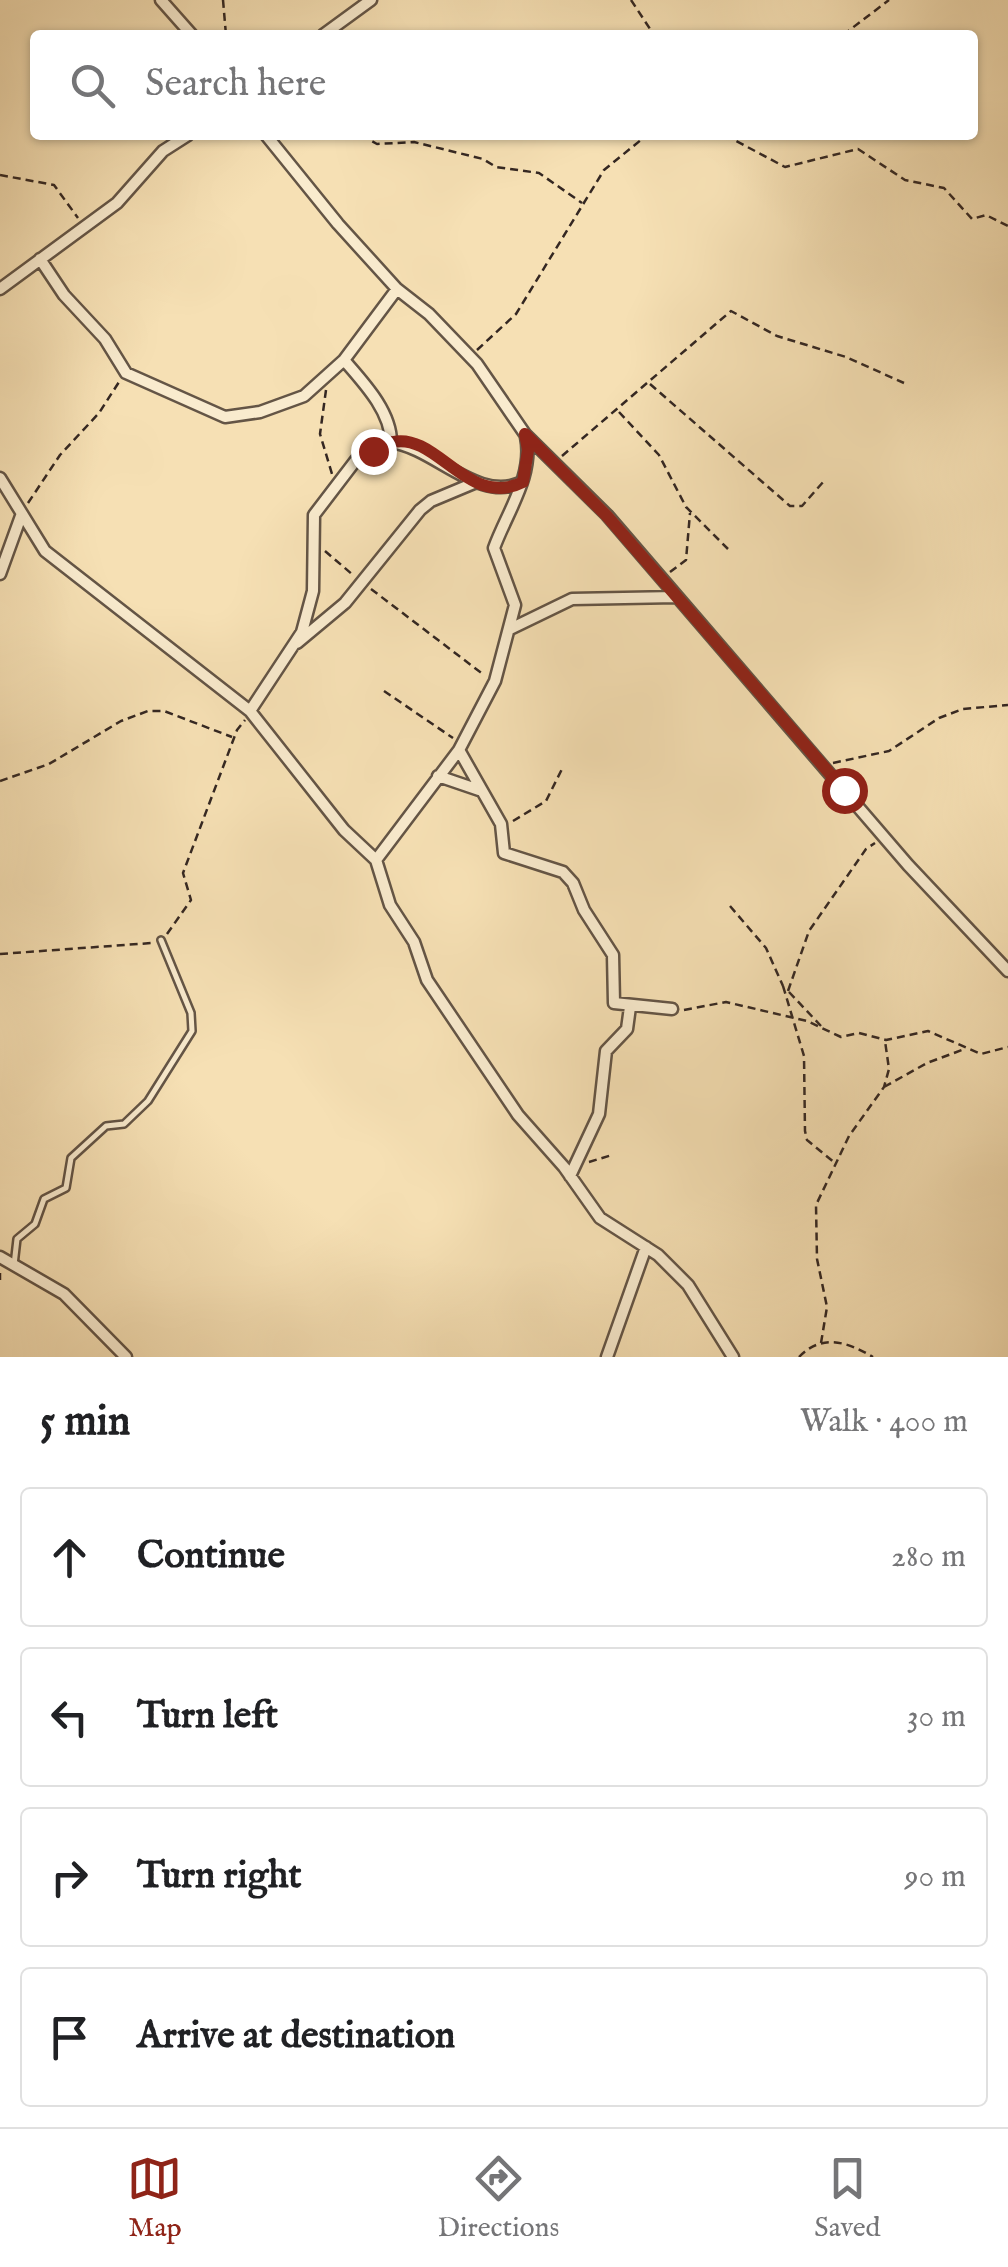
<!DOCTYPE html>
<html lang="en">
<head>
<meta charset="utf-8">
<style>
	body { margin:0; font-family:"IM FELL English",serif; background:#f6f6f6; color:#202124 }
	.stop { position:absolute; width:30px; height:30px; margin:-22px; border:8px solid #8f2418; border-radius:50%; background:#fff }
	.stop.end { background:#8f2418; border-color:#fff; box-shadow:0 2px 10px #0008 }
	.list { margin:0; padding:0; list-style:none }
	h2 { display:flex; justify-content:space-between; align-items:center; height:130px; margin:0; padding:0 40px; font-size:42px }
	h2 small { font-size:32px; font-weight:400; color:#757577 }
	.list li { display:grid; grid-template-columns:65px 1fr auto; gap:30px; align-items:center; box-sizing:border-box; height:140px; margin:0 20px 20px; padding:0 20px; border:2px solid #e0e0e0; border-radius:10px }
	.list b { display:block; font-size:38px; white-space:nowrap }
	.list em { font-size:32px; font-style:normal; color:#757577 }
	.icon { flex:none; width:55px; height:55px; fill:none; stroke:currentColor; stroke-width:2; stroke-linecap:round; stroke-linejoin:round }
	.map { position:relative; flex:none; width:1008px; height:1357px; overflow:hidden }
	.search { position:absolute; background:#fff; box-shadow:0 2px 8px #0004; left:30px; right:30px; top:30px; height:110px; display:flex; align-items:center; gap:25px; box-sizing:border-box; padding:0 35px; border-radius:10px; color:#757577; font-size:38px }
	.sheet { height:770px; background:#fff }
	nav { display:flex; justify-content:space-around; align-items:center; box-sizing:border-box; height:140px; border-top:2px solid #e0e0e0; background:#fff; font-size:28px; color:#757577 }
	nav a { display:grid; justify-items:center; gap:5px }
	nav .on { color:#8f2418 }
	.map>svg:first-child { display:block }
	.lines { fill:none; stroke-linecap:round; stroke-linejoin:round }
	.service-casing { stroke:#645546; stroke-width:10 }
	.minor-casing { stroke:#645546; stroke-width:15 }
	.path { stroke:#342722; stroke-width:2.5; stroke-dasharray:8 5; stroke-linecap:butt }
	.service { stroke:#f9ebce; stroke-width:5 }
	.minor { stroke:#f9ebce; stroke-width:10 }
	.route { stroke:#8f2418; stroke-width:12 }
</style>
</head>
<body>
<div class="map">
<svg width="1008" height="1357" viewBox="0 0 1008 1357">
	<rect width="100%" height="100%" fill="#f6e0b4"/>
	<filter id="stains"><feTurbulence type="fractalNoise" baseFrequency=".002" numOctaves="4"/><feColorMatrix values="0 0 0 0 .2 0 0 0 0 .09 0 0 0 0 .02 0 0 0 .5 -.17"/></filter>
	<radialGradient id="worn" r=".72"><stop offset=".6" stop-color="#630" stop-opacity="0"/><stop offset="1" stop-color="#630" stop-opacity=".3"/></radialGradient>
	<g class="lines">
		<defs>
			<path id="service" d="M14,1265L17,1239L35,1224L44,1199L66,1188L71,1158L106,1126L124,1124L148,1101L192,1031L191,1013L161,940"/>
			<path id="minor" d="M161,0L192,35
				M323,35L371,0
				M266,135L338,224L397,289L429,314L477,364L525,434L607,515L908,865L1008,971
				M40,259L64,295L105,339L126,373L225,417L260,412L304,396L344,360L397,289
				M0,289L117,203L163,151L188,135
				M391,442C435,448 479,504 522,482
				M0,478L45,551L250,711L344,830L376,860L390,905L414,942L427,980L518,1115L564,1167L600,1218L658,1255L688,1285L733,1357
				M0,574L21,516
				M510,629L572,599L676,597
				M297,643L345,603L420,510L431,501L474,483
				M250,711L302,632L313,591L314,515L356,460L391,442C391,411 363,382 344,360
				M459,750L501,824L504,853L563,872L573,883L584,910L613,955L614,1003L672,1009
				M438,776L479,790
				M376,860L459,750L495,681L515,605L494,548C507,512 534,476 526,437
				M570,1176L599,1114L606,1051L627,1029L630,1007
				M0,1257L64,1294L126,1357
				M607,1357L646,1247"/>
		</defs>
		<use href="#service" class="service-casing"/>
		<use href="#minor" class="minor-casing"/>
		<path class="path" d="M223,0L226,35
			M631,0L654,35
			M843,35L889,0
			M361,135L377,144L414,142L483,159L496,167L539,173L582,203
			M725,135L785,167L858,149L905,180L944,188L972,219L986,215L1008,226
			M0,175L54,185L78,218
			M477,350L516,314L604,170L647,135
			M650,384L790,506H802L824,481
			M326,390L320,434L332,474
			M619,412L659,455L686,507L728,549
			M562,456L731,311L777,336L846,357L904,383
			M28,503L60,455L99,413L119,382
			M325,551L353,575
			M670,572L686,560L690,513
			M371,589L484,675
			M384,691L453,738
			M833,763L889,751L939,718L963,709L1008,705
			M0,781L49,764L121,721L148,711H164L232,737
			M513,821L546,801L562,769
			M730,906L766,948L783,986
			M167,934L191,900L183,873L237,730L245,720
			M0,954L152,943
			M783,986L804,1056L805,1131L807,1140L835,1163
			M788,991L809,931L866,849L875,843
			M789,992L821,1026
			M684,1010L726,1002L807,1021L841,1037L859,1033L886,1040L928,1031L981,1054L1008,1047
			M884,1087L927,1063L962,1050
			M589,1162L612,1155
			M0,1273V1280
			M821,1343L827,1307L817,1259L816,1205L849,1136L884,1087L889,1069L885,1041
			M799,1357C822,1333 848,1342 873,1357"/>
		<use href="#service" class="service"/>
		<use href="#minor" class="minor"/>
	</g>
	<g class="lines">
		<path class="route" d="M373,451C381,449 387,443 393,442C437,432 469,510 523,482L528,450L525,434L607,516L844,790"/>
	</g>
	<rect width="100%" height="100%" filter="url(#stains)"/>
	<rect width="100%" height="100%" fill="url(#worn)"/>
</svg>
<div class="stop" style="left:844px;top:790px"></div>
<div class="stop end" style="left:373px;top:451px"></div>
<div class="search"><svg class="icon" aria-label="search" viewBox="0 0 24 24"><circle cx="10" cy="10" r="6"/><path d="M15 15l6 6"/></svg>Search here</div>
</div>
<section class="sheet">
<h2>5 min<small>Walk · 400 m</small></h2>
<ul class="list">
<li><svg class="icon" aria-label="ahead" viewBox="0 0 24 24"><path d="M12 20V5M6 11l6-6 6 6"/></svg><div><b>Continue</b></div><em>280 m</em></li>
<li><svg class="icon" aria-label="left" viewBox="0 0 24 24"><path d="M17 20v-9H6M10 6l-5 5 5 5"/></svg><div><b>Turn left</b></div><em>30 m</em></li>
<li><svg class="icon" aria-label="right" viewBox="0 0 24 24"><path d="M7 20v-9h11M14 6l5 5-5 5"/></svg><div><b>Turn right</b></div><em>90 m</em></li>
<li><svg class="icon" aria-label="arrive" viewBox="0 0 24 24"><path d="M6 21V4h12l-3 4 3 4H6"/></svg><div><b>Arrive at destination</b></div></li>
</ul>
</section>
<nav>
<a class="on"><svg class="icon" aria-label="map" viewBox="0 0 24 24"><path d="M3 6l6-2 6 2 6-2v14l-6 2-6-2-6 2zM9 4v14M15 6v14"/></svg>Map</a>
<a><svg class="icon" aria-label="directions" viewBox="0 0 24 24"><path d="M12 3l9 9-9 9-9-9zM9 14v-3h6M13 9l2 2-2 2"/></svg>Directions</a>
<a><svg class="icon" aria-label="saved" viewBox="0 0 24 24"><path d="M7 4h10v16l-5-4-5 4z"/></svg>Saved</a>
</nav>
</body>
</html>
